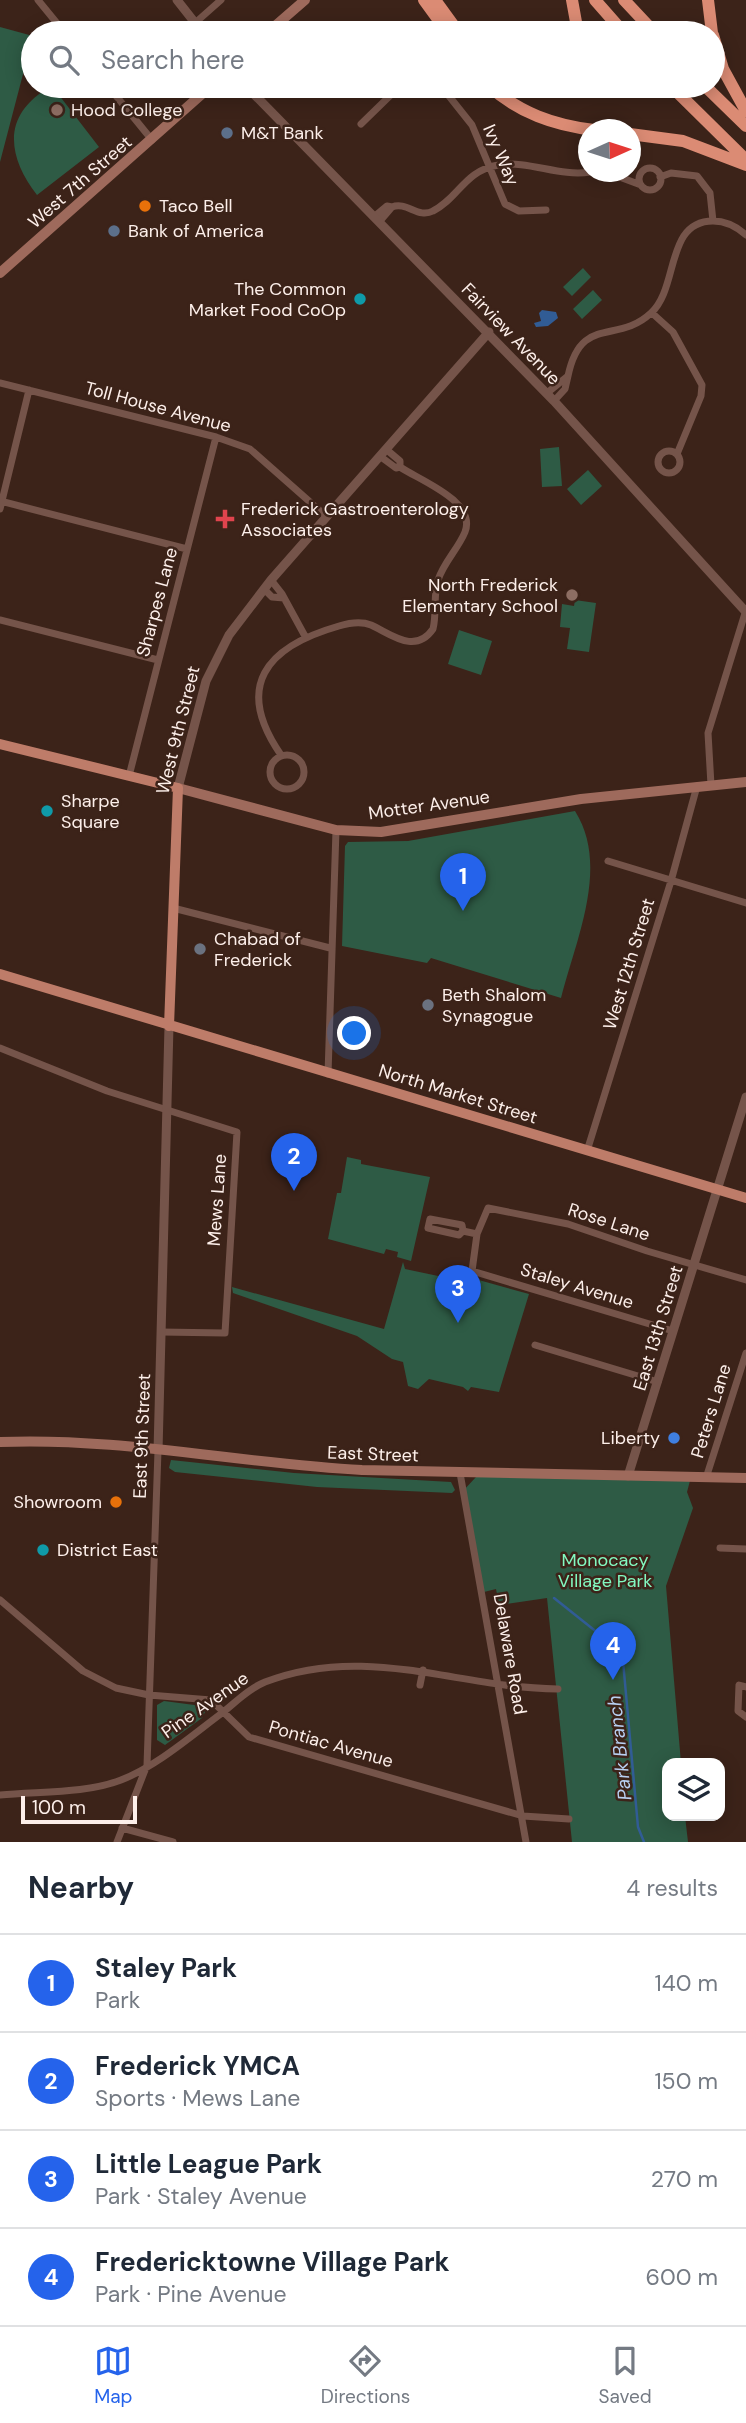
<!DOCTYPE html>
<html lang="en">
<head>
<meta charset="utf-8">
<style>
	body { margin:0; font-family:"DM Sans",sans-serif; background:#f2f2f3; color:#1f2937 }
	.controls { position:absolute; right:21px; bottom:21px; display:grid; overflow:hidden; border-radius:14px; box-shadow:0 4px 18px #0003 }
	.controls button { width:63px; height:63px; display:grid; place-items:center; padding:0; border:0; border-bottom:2px solid #e0e1e3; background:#fff; color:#1f2937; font:35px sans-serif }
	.compass { position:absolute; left:578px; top:119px; width:63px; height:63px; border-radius:50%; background:#fff; box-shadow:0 4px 18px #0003; rotate:87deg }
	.scale { position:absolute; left:21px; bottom:18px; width:116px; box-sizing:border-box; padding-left:7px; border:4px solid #fdefea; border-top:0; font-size:19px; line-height:24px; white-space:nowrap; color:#fdefea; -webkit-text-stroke:5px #3c2319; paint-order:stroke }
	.you { position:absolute; left:355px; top:1034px; width:24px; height:24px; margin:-18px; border:5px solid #fff; border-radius:50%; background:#1a73e8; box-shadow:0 0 0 10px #1a73e833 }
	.badge { display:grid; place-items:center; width:46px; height:46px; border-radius:50%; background:#2563eb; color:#fff; font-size:23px; font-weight:700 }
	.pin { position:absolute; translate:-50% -58px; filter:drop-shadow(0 2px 4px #0008) }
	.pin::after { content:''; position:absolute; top:37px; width:24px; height:21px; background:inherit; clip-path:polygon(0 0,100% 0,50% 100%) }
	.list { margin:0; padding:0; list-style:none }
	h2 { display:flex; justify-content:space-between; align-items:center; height:91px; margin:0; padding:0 28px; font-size:30px }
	h2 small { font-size:23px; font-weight:400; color:#747a83 }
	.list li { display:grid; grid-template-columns:46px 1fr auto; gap:21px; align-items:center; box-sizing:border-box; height:98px; padding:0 28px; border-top:2px solid #e0e1e3 }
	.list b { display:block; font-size:26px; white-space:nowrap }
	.list p { margin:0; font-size:23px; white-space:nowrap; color:#747a83 }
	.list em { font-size:23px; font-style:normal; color:#747a83 }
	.icon { flex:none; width:38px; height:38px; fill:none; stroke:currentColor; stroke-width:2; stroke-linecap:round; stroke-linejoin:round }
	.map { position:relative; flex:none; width:746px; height:1842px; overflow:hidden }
	.search { position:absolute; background:#fff; box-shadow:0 4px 18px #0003; left:21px; right:21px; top:21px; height:77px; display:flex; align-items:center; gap:18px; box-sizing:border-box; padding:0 24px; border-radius:38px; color:#747a83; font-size:26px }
	.sheet { height:483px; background:#fff }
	nav { display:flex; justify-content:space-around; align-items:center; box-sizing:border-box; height:98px; border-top:2px solid #e0e1e3; background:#fff; font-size:19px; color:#747a83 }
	nav a { display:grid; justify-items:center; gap:4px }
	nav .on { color:#2563eb }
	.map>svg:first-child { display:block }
	.green { fill:#2e5b45 }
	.water { fill:#315c95 }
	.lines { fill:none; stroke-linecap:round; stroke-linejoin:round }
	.stream { stroke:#315c95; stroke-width:2.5 }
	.minor { stroke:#75544a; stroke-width:7 }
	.tertiary { stroke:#75544a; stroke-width:9 }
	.secondary { stroke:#9e6a5c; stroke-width:10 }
	.primary { stroke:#be7c69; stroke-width:10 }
	.motorway { stroke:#db8b74; stroke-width:12 }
	.education-dot { fill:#8d6e63; stroke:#3c2319; stroke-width:2.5 }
	.service-dot { fill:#5c6f8a; stroke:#3c2319; stroke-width:2.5 }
	.food-dot { fill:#e8710a; stroke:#3c2319; stroke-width:2.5 }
	.culture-dot { fill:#0f9aa8; stroke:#3c2319; stroke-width:2.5 }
	.health-dot { fill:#e0444e; stroke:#3c2319; stroke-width:2.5 }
	.worship-dot { fill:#6b7280; stroke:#3c2319; stroke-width:2.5 }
	.shop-dot { fill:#3f7fe0; stroke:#3c2319; stroke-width:2.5 }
	.labels { text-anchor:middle; stroke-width:5; stroke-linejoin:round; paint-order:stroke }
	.poi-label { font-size:18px; fill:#fdefea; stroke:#3c2319; text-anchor:start }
	.street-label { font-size:18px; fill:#fdefea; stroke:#3c2319 }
	.park-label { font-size:18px; fill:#82f8c0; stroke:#3c2319 }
	.water-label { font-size:19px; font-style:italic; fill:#b8d0f2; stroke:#3c2319 }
</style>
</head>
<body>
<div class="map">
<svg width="746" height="1842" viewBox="0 0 746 1842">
	<rect width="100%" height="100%" fill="#3c2319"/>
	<path class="green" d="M0,27L33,36L0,162Z
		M52,86L99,147L37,195C6,155 2,113 52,86Z
		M583,268L591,277L572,296L563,287Z
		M593,290L602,300L582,319L573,309Z
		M559,447L562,486L542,487L540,449Z
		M588,470L602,486L581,505L567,489Z
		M575,600L596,603L589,652L567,649L570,628L560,627L562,604L574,606Z
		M459,630L492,641L481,675L448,664Z
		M575,811C610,866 576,939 561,998L431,958L427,963L342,946L345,846L348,842L408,841Z
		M347,1157L361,1160V1164L430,1177L411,1261L397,1257L398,1252L386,1249L384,1254L328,1239L337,1193H341Z
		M403,1262L405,1269L462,1281L468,1277L529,1294L499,1392L471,1387L468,1391L463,1387L429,1379L418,1389L408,1386L403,1362L392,1359L357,1336L233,1293L232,1287L384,1329Z
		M171,1460L294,1473L451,1482L455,1490L452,1493L317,1487L175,1472L169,1468Z
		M476,1477H691L687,1492L693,1508L666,1586L681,1763H667V1816H685L688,1842H572L547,1598L499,1605L496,1589L480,1593L463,1491Z
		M164,1701L202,1706L205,1712L202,1718L165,1745L157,1740V1705Z"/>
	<path class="water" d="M542,310L556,312L558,318L548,326L536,327L534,323L541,321L539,313Z"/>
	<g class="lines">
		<path class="stream" d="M554,1598L613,1645L623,1661L638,1827L644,1842"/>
		<path class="minor" d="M38,0L65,33
			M195,23L221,0
			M108,86L152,140
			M441,86L472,125L505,204L519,211L546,210
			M361,124L400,86
			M639 179a11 11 0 1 1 22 0a11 11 0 1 1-22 0Z
			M606,172L641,185
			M660,177L671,173L697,176L710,193L713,221
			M392,207C407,201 418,219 433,211C459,198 464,171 498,165C529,160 559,177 590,172
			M375,216L387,206L392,207L380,221
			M652,313L673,332L702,385L701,396L677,454
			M568,376C581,314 617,345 651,313C679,288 665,221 713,221C726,221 736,226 746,235
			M0,383L216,437L250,449L327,517
			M547,393L568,376L565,389L554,401
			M658 462a11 11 0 1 1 22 0a11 11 0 1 1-22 0Z
			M381,457L396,468L400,467V461L387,450
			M0,501L187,549
			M0,509L29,390
			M271,580L282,594L306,638
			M264,589L272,597L284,598
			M0,620L158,660
			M270 772a17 17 0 1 1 34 0a17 17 0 1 1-34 0Z
			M281,755C234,687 265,647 339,626C349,623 361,621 371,625C391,634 415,655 433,629C437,613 433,595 438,580C444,562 458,549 465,532C477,501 419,480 400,467
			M129,776L216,437
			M711,785L708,733L746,610
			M608,861L746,903
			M173,908L330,948
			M0,1048L107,1091L237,1132L225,1333L161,1332
			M328,1074L336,830
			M587,1151L671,881L697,786
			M463,1231L459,1235L428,1228L430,1219L462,1225L463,1231L477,1234
			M673,1331L472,1271L477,1234L488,1208L568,1224L647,1251L746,1280
			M535,1345L658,1382
			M460,1473L526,1842
			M706,1478L746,1353
			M720,1548L746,1549
			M0,1600L83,1671L116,1688L149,1695L211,1700L249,1737L523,1816L569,1819
			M420,1685L423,1670
			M746,1687L739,1685L738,1711L746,1717
			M0,1795C38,1791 85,1794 121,1780C157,1766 191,1736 222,1713C236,1702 248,1689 265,1682C366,1643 457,1688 558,1689
			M122,1828L173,1842
			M117,1842L147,1765L158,1451"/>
		<path class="tertiary" d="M177,0L203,33
			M246,86L554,401L746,612
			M178,788L206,681L229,635L271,580L489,332
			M158,1451L169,1026
			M628,1476L746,1097"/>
		<path class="secondary" d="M267,33L305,0
			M0,273L211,86
			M178,788L336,830L381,832L581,799L746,782
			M0,1442C121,1437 242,1464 362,1470L746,1478"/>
		<path class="primary" d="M0,744L178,788L169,1026
			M0,974L746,1198"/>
		<path class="motorway" d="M424,0L448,33
			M435,0L459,33
			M572,0L578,33
			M595,0L624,33
			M624,0L655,33
			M708,0L712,33
			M713,35L723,69L746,111
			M489,86C520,113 553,125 594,130
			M671,86L746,160
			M705,86L746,126
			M630,134L683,141L746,165"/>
	</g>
	<g class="education-dot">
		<circle cx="57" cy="110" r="7"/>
		<circle cx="572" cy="595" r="7"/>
	</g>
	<g class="service-dot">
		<circle cx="227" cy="133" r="7"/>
		<circle cx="114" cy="231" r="7"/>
	</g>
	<g class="food-dot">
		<circle cx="145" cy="206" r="7"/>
		<circle cx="116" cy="1502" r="7"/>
	</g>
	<g class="culture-dot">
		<circle cx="360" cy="299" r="7"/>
		<circle cx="47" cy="811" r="7"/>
		<circle cx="43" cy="1550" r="7"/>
	</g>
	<path class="health-dot" d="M221.5 508.5h7v7h7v7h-7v7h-7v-7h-7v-7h7z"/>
	<g class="worship-dot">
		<circle cx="200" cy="949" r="7"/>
		<circle cx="428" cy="1005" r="7"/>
	</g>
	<circle class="shop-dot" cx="674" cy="1438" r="7"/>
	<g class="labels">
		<g class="poi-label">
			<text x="71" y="116">Hood College</text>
			<text x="241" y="139">M&amp;T Bank</text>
			<text x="159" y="212">Taco Bell</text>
			<text x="128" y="237">Bank of America</text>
			<text x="346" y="295" text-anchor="end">The Common<tspan x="346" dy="21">Market Food CoOp</tspan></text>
			<text x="241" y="515">Frederick Gastroenterology<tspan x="241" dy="21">Associates</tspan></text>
			<text x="558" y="591" text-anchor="end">North Frederick<tspan x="558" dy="21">Elementary School</tspan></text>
			<text x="61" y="807">Sharpe<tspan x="61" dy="21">Square</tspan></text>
			<text x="214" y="945">Chabad of<tspan x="214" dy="21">Frederick</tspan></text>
			<text x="442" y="1001">Beth Shalom<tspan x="442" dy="21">Synagogue</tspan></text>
			<text x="660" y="1444" text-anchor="end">Liberty</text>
			<text x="102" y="1508" text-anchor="end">Showroom</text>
			<text x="57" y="1556">District East</text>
		</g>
		<g class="street-label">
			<text transform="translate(501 155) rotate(67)" y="6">Ivy Way</text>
			<text transform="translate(80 182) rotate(-41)" y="6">West 7th Street</text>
			<text transform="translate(511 334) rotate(46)" y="6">Fairview Avenue</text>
			<text transform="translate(158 407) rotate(15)" y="6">Toll House Avenue</text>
			<text transform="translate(157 602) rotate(-75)" y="6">Sharpes Lane</text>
			<text transform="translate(178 730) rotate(-76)" y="6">West 9th Street</text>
			<text transform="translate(429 805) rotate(-8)" y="6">Motter Avenue</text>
			<text transform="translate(629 964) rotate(-73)" y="6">West 12th Street</text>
			<text transform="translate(458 1094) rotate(17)" y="6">North Market Street</text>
			<text transform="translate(217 1200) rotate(-86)" y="6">Mews Lane</text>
			<text transform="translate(609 1222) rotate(18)" y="6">Rose Lane</text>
			<text transform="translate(577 1286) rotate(17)" y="6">Staley Avenue</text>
			<text transform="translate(658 1328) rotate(-73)" y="6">East 13th Street</text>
			<text transform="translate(711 1411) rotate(-73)" y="6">Peters Lane</text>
			<text transform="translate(142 1436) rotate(-88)" y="6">East 9th Street</text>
			<text transform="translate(373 1454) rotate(2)" y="6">East Street</text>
			<text transform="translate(510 1654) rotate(80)" y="6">Delaware Road</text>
			<text transform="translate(205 1705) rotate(-35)" y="6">Pine Avenue</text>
			<text transform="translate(331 1744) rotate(16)" y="6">Pontiac Avenue</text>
		</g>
		<g class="park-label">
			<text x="605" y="1566">Monocacy<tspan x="605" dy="21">Village Park</tspan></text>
		</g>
		<g class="water-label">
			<text transform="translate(619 1748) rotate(-96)" y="7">Park Branch</text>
		</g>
	</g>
</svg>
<div class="controls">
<button><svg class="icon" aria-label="layers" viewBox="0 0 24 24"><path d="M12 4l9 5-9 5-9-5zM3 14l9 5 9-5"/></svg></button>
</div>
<svg class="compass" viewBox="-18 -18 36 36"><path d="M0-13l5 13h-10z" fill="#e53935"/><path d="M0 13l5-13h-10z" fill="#747a83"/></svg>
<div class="scale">100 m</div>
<div class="you"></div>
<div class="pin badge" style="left:463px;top:911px">1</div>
<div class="pin badge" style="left:294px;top:1191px">2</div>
<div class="pin badge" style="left:458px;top:1323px">3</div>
<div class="pin badge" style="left:613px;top:1680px">4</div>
<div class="search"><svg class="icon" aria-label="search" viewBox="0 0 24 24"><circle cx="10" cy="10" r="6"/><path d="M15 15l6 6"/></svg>Search here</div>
</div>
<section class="sheet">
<h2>Nearby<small>4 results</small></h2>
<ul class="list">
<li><span class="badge">1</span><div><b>Staley Park</b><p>Park</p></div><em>140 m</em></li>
<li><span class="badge">2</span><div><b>Frederick YMCA</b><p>Sports · Mews Lane</p></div><em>150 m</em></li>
<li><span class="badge">3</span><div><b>Little League Park</b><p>Park · Staley Avenue</p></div><em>270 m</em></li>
<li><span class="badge">4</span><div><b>Fredericktowne Village Park</b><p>Park · Pine Avenue</p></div><em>600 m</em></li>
</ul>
</section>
<nav>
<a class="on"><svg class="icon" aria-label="map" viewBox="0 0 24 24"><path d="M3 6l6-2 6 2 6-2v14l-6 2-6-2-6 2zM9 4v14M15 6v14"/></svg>Map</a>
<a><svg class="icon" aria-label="directions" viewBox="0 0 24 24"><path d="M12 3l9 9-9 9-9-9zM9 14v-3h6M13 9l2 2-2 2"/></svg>Directions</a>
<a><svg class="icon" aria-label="saved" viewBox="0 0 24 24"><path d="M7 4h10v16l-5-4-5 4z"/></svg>Saved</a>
</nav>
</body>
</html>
